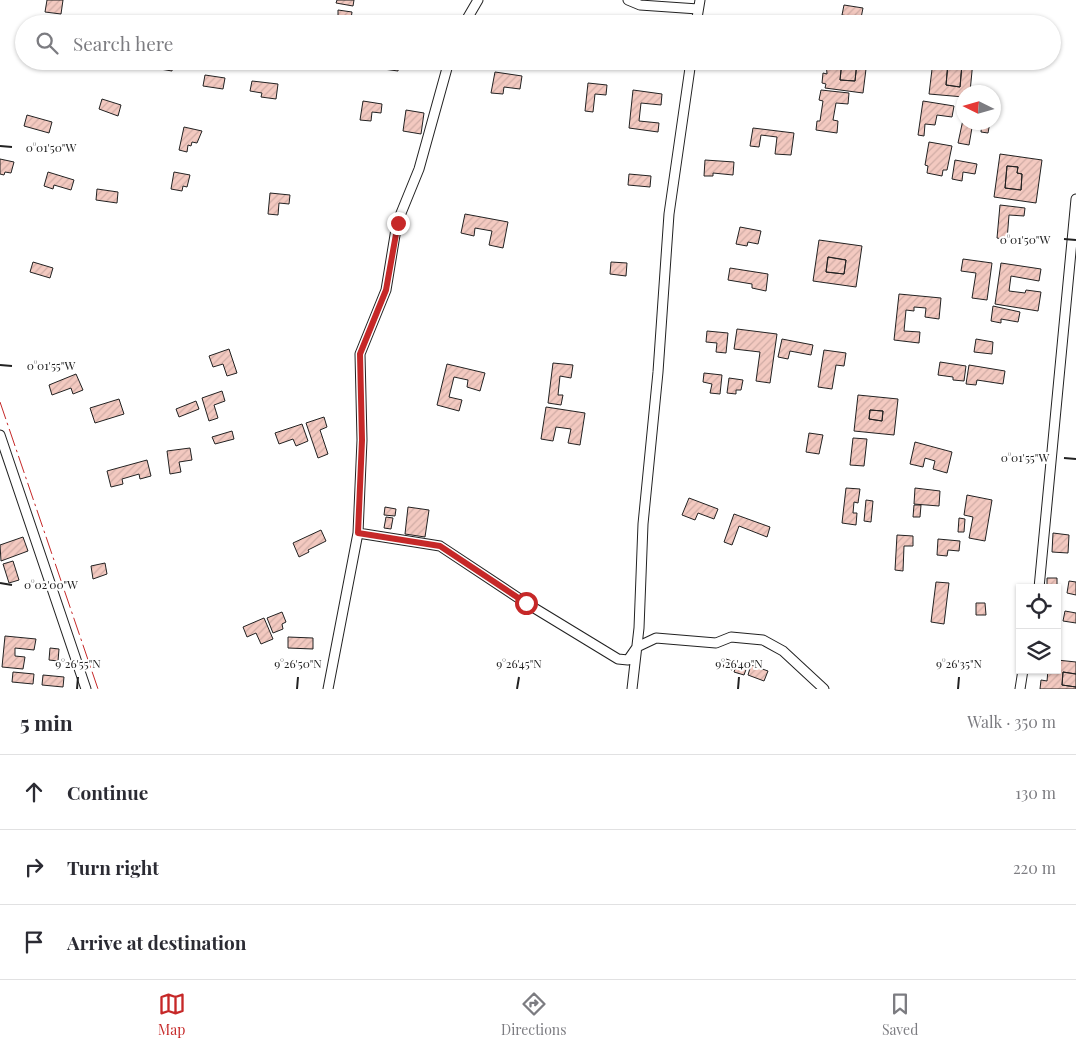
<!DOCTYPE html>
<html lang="en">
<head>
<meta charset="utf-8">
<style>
	body { margin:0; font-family:"Playfair Display",serif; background:#f7f7f7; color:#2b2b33 }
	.controls { position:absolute; right:15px; bottom:15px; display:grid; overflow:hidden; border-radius:0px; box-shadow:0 1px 4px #0004 }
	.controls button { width:45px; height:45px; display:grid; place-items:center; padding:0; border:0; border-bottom:1px solid #e1e1e2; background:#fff; color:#2b2b33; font:25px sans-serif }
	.compass { position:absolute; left:956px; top:85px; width:45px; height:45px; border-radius:50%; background:#fff; box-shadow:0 1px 4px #0004; rotate:275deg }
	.stop { position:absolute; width:15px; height:15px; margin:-11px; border:4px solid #c62828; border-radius:50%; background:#fff }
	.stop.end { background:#c62828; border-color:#fff; box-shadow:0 1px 5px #0008 }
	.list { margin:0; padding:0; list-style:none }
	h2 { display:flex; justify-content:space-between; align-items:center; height:65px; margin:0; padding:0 20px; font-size:21px }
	h2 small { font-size:16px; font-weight:400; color:#7c7c81 }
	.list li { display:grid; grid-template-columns:32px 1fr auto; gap:15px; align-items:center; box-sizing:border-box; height:75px; padding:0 20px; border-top:1px solid #e1e1e2 }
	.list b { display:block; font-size:19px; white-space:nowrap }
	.list em { font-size:16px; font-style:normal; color:#7c7c81 }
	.icon { flex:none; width:28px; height:28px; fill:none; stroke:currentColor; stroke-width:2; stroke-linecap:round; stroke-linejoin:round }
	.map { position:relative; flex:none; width:1076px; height:689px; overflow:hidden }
	.search { position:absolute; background:#fff; box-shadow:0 1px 4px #0004; left:15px; right:15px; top:15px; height:55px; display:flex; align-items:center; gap:12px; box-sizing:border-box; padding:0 18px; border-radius:28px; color:#7c7c81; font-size:19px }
	.sheet { height:290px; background:#fff }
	nav { display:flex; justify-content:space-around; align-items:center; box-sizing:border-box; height:70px; border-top:1px solid #e1e1e2; background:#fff; font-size:14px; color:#7c7c81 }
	nav a { display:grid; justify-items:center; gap:2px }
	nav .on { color:#c62828 }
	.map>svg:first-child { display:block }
	.building { fill:url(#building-hatch); stroke:#222; fill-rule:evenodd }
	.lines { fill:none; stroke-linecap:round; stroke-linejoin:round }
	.minor-casing { stroke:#222; stroke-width:11 }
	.minor { stroke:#fff; stroke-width:9 }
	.power { stroke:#c62828; stroke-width:1; stroke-dasharray:18 4 2.5 4; stroke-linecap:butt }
	.route { stroke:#c62828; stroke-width:6 }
	.ticks { fill:none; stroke:#222; stroke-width:2 }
	.ticks-label { font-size:12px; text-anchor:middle; fill:#222; stroke:#fff; stroke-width:4; stroke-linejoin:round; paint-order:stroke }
</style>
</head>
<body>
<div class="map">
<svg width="1076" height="689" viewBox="0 0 1076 689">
	<defs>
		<pattern id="building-hatch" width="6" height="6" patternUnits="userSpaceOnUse" patternTransform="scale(1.25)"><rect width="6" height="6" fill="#f3c9c0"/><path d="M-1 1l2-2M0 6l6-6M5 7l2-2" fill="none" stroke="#d0aca5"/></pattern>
	</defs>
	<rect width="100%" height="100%" fill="#fff"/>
	<path class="building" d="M47,0H63L61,14L45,12Z
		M337,0H354L353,6L336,3Z
		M844,5L863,8L861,18L842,15Z
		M338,10L352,12L351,19L338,17Z
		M156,17L176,20V24H155Z
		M149,61L173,62L172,71L148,67Z
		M377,61H399L398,71L376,68Z
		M826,61H842L840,80L855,81L857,62L854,61H867L863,93L825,88L826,84L822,83L823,73L827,74Z
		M842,61L857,62L855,81L840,80Z
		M933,61H973L970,92H964V97L929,94ZM948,63L962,64L960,87L946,85Z
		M948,63L962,64L960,87L946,85Z
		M495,72L522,76L520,89L504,87L503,94L491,93Z
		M205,75L225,78L223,89L203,86Z
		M252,81L278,84L276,99L261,97L262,93L250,91Z
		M588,83L607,85L606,95L595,94L593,112L585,111Z
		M633,90L662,94L661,105L641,103L639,121L659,123L658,132L629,128Z
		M821,90L849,93L848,104L836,103L833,120L838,121L837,133L816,130L817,121H820L823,101L819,100Z
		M102,99L121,105L118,116L99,109Z
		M363,101L382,104L381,113L372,112L371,121L360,120Z
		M923,101L954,106L952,117L937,115L935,125L925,124L924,136L918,135Z
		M406,110L424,113L421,134L403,131Z
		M27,115L52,122L49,133L24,126Z
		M964,115V122H973L969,145L958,143Z
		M982,122H990L988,133L981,132Z
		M184,127L202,131L197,143L192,142L191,146L188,145L187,152L179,150Z
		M753,128L794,133L791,155L775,154L777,137L761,135L759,147L750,146Z
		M929,142L952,146L947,170H943L942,176L927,173L928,166L925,165Z
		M1000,154L1042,160L1036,203L994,197ZM1007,166L1018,167L1017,173L1022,174L1021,190L1005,188Z
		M0,159L14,162L11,173L5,172L4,175L0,174Z
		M705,160L734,162L733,175L713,173V176H704Z
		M955,160L977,164L975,174L963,172L962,181L952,179Z
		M1007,166L1018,167L1017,173L1022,174L1021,190L1005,188Z
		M48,172L74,180L71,190L54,185L53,189L44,186Z
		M174,172L190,175L187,187L183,186L182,191L171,189Z
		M629,174L651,176L650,187L628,185Z
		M97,189L118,192L117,203L96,200Z
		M270,193L290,195L289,204L279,203L278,215L268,214Z
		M1000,205L1025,208L1024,216L1009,215L1007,240L997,238Z
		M465,214L508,222L503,248L489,245L492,231L475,228L474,236L461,233Z
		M740,227L761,231L758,244L748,242L747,246L736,244Z
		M819,240L862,246L856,287L813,281ZM828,257L846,260L844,274L826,272Z
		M828,257L846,260L844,274L826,272Z
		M963,259L992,263L987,300L972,298L976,273L961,271Z
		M33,262L53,268L50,278L30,272Z
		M611,262L627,263L626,276L610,274Z
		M1001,263L1041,269L1039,281L1011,276L1009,291L1025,293L1026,290L1041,292L1038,311L995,304Z
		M730,268L768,274L766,291L752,288V284L728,280Z
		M899,294L941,298L939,319L925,317L926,308L914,307V311L906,310L904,331L920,332L919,343L894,340Z
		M993,306L1020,312L1018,322L1001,319V323L991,321Z
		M737,329L777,334L770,383L756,381L760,352L734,349Z
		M707,331L728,333L726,353L716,352L717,343L706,342Z
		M782,339L813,345L811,355L790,351L788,359L778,357Z
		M976,339L993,342L992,354L974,352Z
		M229,349L237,373L227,376L223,364L213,367L209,356Z
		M824,350L846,353L844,366L836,365L832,389L818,387Z
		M940,362L966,366L964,381L953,380V377L938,375Z
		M553,363L573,365L571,378L560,376L558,395H563L561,405L548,403Z
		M447,364L485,373L480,391L467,387L468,380L454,377L449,397L462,400L459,411L437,405Z
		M969,365L1005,371L1003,384L977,380L976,385L966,384Z
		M704,373L722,375L720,394L710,393L712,384L703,382Z
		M76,374L83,390L73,394L71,388L52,395L49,385Z
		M729,378L743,380L741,390H736V394L727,393Z
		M222,391L225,401L214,405L218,418L209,421L202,398Z
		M858,395L898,399L894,435L854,431ZM870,410L883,411L882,421L869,419Z
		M119,399L124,414L95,423L90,408Z
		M196,401L199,409L179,417L176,409Z
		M546,407L585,413L580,445L568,443L571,429L556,427L553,441L541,439Z
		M870,410L883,411L882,421L869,419Z
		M324,417L327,427L320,430L328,454L318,458L306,423Z
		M302,424L308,441L296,446L293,439L279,444L275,433Z
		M232,431L234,439L215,444L212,437Z
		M809,433L823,435L819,454L806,452Z
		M853,438L867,439L864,466L850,465Z
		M915,442L952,452L947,473L933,469L935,461L925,458L923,467L910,464Z
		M190,448L192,460L179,462L181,472L170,474L167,451Z
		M147,460L151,476L140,479L139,474L122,479L123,484L111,487L107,471Z
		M846,488L860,489L858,503L854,502L853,513H857L856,525L842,523Z
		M915,488L940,491L939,506L914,504Z
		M967,495L992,500L985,541L969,538L973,517L964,515Z
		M689,498L718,509L714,519L698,513L695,520L682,515Z
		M866,500L873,501L871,522L864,521Z
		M914,505H921L920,517H913Z
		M385,507L396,509L395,516L384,515Z
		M408,507L429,510L425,537L405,534Z
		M734,514L770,527L767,537L739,526L732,545L724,542Z
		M386,517L393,518L391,529L384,528Z
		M959,518L965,519L964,532H958Z
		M321,530L326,541L308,550L309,552L299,557L293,543Z
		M1053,533L1069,535L1068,553L1052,552Z
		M897,535L913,536V546H904L903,571L895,570Z
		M23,537L28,551L1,561L0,545Z
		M938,539L960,541L959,551L948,550L947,556L937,555Z
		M13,561L19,580L9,583L3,564Z
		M105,563L107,574L93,579L91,566Z
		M1047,578H1057V588H1047Z
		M1069,581L1076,582V595L1067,593Z
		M936,582L949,583L944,624L931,622Z
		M976,603H985L986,615H976Z
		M1065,611L1076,613V623L1063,621Z
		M282,612L286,622L282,624L283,629L273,633L267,618Z
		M264,618L273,639L261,644L256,633L247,637L243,627Z
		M5,636L36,639L34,650L15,648V656L25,657L23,669L2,667Z
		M288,637L313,638V649L288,648Z
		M50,648L59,649L58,661L49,660Z
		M726,659L735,662L732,670L723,667Z
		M1057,660L1076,662V674L1063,672L1062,685L1076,687V689H1040L1041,680L1047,681L1048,670H1057Z
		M738,661L748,664L744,675L734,672Z
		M751,665L768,671L764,681L748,675Z
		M13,672L34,674L33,684L12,682Z
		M1063,672L1076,674V687L1062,685Z
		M43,675L64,677L63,687L42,685Z"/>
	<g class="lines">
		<defs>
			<path id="minor" d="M628,0L640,5L698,9
				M464,24L478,0
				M696,24L700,0
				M0,435L86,689
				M358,533L440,546L526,603L618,659L628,660L637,647L656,638L716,643L731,637L763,640L783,651L824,689
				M1039,588L1076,199
				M328,689L358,533L362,440L360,354L386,290L397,223L419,169L449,61
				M632,689L639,628L643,524L658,372L669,214L691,61
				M1020,689L1023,670"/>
		</defs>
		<use href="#minor" class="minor-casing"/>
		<use href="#minor" class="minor"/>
		<path class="power" d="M0,402L98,689"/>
	</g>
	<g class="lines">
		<path class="route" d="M398,223L386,290L360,354L362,440L358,533L440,546L526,603"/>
	</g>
	<path class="ticks" d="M0,146L12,147M1064,239L1076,240M0,365L12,366M1064,458L1076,459M0,583L12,585M77,689L78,677M297,689L298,677M517,689L519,677M738,689L739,677M958,689L959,677"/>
	<g class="ticks-label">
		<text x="51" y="152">0°01'50"W</text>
		<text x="1025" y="244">0°01'50"W</text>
		<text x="51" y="370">0°01'55"W</text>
		<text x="1025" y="462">0°01'55"W</text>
		<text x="51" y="589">0°02'00"W</text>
		<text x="78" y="668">9°26'55"N</text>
		<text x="298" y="668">9°26'50"N</text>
		<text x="519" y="668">9°26'45"N</text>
		<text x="739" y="668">9°26'40"N</text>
		<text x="959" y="668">9°26'35"N</text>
	</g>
</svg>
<div class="controls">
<button><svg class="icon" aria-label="locate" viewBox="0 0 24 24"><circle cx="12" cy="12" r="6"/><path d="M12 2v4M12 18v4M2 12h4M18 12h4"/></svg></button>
<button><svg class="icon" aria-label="layers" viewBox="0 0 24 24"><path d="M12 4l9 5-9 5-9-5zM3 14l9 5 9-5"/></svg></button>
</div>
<svg class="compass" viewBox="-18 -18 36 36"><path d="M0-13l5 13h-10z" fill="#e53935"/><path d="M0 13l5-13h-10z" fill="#7c7c81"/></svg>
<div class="stop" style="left:526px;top:603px"></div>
<div class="stop end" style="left:398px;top:223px"></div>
<div class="search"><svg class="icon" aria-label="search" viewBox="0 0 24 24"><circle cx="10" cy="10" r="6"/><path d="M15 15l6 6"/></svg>Search here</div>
</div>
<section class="sheet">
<h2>5 min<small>Walk · 350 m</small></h2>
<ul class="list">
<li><svg class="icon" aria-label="ahead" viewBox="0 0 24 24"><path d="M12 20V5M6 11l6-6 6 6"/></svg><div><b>Continue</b></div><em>130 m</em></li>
<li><svg class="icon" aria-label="right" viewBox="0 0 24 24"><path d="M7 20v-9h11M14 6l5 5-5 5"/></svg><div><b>Turn right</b></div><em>220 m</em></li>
<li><svg class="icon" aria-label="arrive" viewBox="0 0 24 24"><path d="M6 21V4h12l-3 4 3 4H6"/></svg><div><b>Arrive at destination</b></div></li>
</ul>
</section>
<nav>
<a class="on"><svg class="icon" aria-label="map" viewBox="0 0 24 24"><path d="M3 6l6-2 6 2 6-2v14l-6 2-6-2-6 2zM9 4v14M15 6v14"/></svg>Map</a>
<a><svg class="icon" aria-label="directions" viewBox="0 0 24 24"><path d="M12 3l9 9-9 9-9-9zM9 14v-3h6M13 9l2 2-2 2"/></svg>Directions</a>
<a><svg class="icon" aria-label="saved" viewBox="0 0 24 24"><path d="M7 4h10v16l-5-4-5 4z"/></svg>Saved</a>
</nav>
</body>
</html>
